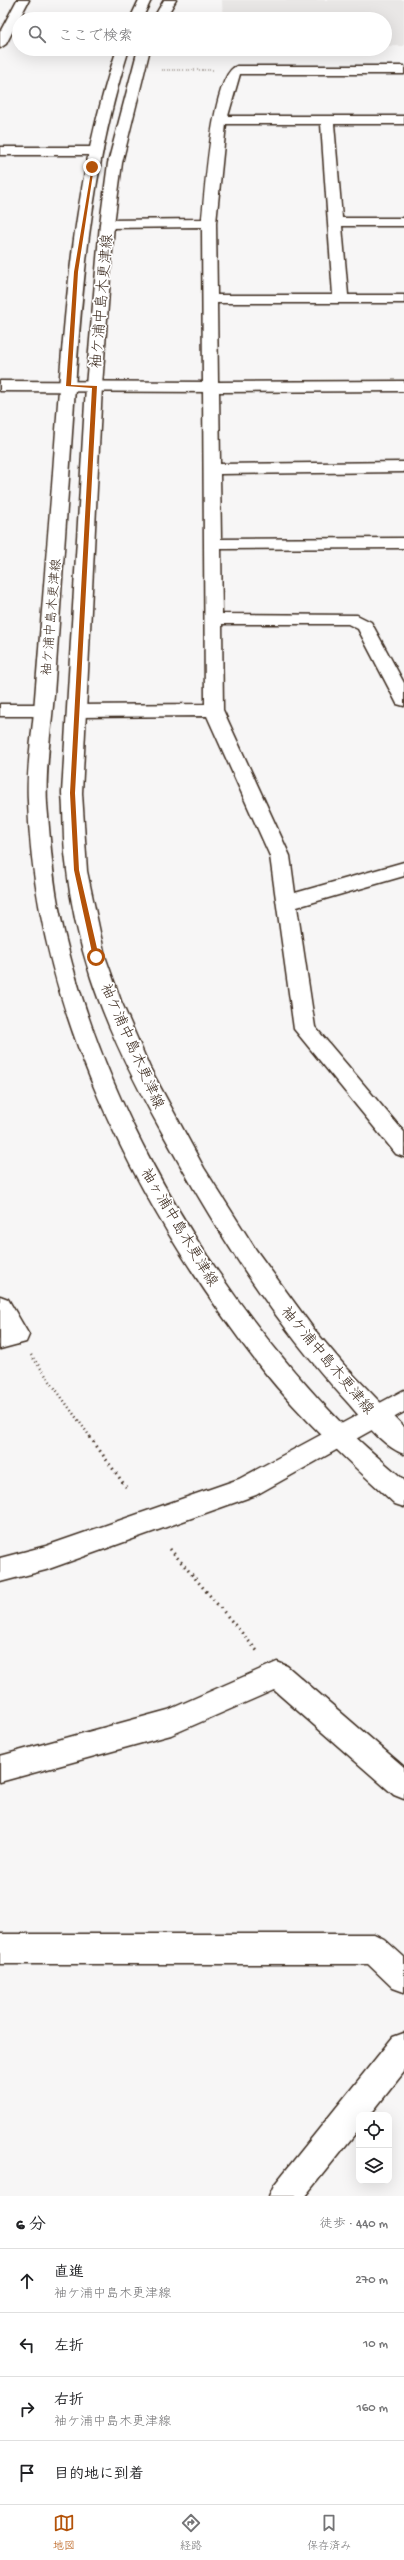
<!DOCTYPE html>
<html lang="ja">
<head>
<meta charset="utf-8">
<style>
	body { margin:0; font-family:"Gochi Hand","Klee One",sans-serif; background:#f2f2f2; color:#202124 }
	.controls { position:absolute; right:12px; bottom:12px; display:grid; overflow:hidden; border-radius:8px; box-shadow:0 4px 16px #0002 }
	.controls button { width:36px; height:36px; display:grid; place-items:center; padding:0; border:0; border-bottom:1px solid #e0e0e0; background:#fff; color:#202124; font:20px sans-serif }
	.stop { position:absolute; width:12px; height:12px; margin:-9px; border:3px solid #b45309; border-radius:50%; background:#fff }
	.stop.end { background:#b45309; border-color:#fff; box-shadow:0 1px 4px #0008 }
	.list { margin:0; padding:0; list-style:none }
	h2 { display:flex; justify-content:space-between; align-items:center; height:52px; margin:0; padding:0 16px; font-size:17px }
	h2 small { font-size:13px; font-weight:400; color:#757577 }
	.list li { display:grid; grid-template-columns:26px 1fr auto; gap:12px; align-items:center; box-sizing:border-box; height:64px; padding:0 16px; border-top:1px solid #e0e0e0 }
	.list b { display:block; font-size:15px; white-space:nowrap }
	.list p { margin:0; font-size:13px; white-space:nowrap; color:#757577 }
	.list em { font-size:13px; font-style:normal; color:#757577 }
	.icon { flex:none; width:22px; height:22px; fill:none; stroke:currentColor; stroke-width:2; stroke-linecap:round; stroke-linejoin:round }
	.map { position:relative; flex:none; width:404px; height:2196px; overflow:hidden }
	.search { position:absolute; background:#fff; box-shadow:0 4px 16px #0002; left:12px; right:12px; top:12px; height:44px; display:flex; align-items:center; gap:10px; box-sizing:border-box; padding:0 14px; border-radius:22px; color:#757577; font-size:15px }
	.sheet { height:308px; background:#fff }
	nav { display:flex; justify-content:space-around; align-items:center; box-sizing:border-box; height:56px; border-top:1px solid #e0e0e0; background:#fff; font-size:11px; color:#757577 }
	nav a { display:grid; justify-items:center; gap:2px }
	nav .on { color:#b45309 }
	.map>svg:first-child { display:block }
	.built { fill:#e9e7e6 }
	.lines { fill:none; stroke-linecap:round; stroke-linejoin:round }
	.street-casing { stroke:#3b2a1e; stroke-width:3 }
	.secondary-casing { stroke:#3b2a1e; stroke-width:3 }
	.primary-casing { stroke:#3b2a1e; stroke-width:3 }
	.path-far2 { stroke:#3b2a1e; stroke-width:1.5; stroke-dasharray:0.5 2; stroke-linecap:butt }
	.path-far1 { stroke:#3b2a1e; stroke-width:2.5; stroke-dasharray:1 3; stroke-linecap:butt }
	.path { stroke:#3b2a1e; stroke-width:3; stroke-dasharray:1.5 4; stroke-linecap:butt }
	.street { fill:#fff; fill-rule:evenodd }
	.secondary { fill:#fff; fill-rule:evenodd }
	.primary { fill:#fff; fill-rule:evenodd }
	.route { fill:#b45309 }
	.labels { text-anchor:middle; stroke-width:3.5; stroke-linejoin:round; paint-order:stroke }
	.far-street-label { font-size:13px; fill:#3b2a1e; stroke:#fff }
	.street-label { font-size:15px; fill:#3b2a1e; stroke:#fff }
</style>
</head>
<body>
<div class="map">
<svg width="404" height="2196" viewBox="0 0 404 2196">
	<rect width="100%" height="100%" fill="#f7f6f6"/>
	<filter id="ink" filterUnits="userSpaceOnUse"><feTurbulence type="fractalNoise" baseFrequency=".025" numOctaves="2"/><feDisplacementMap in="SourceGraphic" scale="8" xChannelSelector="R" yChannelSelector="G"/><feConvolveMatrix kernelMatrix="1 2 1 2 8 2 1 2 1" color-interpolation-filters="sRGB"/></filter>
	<g filter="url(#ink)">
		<path class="built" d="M222,0H404V46H385V19H223Z"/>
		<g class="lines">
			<defs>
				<path id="street" d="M17,0H29L6,44L0,48V32Z
					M237,66H404V74H240L228,116H404V124H334L342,218H404V226H342L348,295H404V303H217L218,382L404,381V391L219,392L220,464L404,462V472L220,474L221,539L404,538V548L221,549L222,614L357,615L371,622L404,683V706L397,704L395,700L358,629L348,624H222L223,710L290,856L295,893L404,862V876L297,907L315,1027L404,1132V1157L396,1154L294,1029L270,856L207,716L77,717L70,715L68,711L70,707L77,705L205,704L202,227L107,228L100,224L107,220L202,219C205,193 212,72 237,66ZM226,124H321L333,295H217L216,223Z
					M0,147H96L103,151L96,155H0Z
					M0,704H42L49,706L51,710L49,714L42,716H0Z
					M0,1296L8,1299L29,1335L26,1342L0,1349Z
					M277,1662L287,1666L404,1767V1799L394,1795L274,1690L171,1735L0,1782V1756L168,1710Z
					M0,1934H374L384,1939L404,1957V1992L393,1988L368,1964H0Z
					M404,2033V2072L370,2115H359V2129L305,2196H269L274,2185L393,2037Z"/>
				<path id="secondary" d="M0,381L212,382L220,387L212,392L0,391Z
					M404,1390V1412L256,1495L46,1570L0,1582V1558L46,1546L239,1479Z"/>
				<path id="primary" d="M139,0H151L142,19H130Z
					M164,0H176L165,19H153Z
					M117,49H129C84,188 79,334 69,478C64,551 59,623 54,695C51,731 45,769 47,804C50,837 52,872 58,904C96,1098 209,1288 346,1428C364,1446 385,1463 404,1480V1507L395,1504C348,1461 301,1418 262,1369C137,1209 34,1007 28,801C26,767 33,732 35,698C41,627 46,556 52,486C63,339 69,190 117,49Z
					M138,49H150L122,163L114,224L102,386L82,793L87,871L105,956L121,1001L150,1068L204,1168L256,1250L313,1328L344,1365L404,1427V1454C382,1446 363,1420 348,1403C276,1325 220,1237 169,1145C139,1092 110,1036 91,978C79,941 70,901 66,862C63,839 64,816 62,793L86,386L100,224L108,163Z"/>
			</defs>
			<use href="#street" class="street-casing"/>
			<use href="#secondary" class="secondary-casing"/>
			<use href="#primary" class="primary-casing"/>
			<path class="path-far2" d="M162,70H214"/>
			<path class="path-far1" d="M31,1355L91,1438"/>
			<path class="path" d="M90,1437L126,1487
				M170,1549L259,1653"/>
			<use href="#street" class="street"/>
			<use href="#secondary" class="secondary"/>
			<use href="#primary" class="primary"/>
		</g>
	</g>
	<path class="route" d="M92,166L94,167L78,272L71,385L97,386L75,793L79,870L99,957L96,959L93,957L74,870L70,793L92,388L66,386L74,272Z"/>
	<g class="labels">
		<g class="far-street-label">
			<text transform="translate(50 617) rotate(-85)" y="5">袖ケ浦中島木更津線</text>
		</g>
		<g class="street-label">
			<text transform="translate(101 301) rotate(-85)" y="5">袖ケ浦中島木更津線</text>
			<text transform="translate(133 1046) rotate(66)" y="5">袖ケ浦中島木更津線</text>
			<text transform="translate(180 1227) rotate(59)" y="5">袖ヶ浦中島木更津線</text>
			<text transform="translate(328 1360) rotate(50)" y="5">袖ケ浦中島木更津線</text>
		</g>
	</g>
</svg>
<div class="controls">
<button><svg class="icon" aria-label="locate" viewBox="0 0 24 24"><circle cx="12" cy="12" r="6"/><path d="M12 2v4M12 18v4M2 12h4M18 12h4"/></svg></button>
<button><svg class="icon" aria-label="layers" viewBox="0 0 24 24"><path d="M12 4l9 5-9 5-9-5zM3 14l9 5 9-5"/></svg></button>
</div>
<div class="stop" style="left:96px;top:957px"></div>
<div class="stop end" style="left:92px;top:167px"></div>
<div class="search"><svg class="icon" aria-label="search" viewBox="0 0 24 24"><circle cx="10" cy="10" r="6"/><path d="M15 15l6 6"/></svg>ここで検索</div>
</div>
<section class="sheet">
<h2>6 分<small>徒歩 · 440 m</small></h2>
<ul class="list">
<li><svg class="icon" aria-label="ahead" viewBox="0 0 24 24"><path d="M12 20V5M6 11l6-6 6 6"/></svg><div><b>直進</b><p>袖ケ浦中島木更津線</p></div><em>270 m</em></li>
<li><svg class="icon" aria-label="left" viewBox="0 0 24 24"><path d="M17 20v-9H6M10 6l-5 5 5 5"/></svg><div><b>左折</b></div><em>10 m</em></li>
<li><svg class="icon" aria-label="right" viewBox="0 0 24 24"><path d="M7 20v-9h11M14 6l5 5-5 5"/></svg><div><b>右折</b><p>袖ケ浦中島木更津線</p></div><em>160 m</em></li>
<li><svg class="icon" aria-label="arrive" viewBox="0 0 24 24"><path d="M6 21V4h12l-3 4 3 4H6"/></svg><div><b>目的地に到着</b></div></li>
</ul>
</section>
<nav>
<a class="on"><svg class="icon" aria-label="map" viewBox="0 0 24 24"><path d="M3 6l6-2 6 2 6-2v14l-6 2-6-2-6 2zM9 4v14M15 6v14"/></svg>地図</a>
<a><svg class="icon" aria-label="directions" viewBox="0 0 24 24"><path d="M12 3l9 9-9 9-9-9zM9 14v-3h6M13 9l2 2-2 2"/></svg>経路</a>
<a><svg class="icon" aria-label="saved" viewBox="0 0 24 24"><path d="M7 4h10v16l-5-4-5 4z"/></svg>保存済み</a>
</nav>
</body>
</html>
